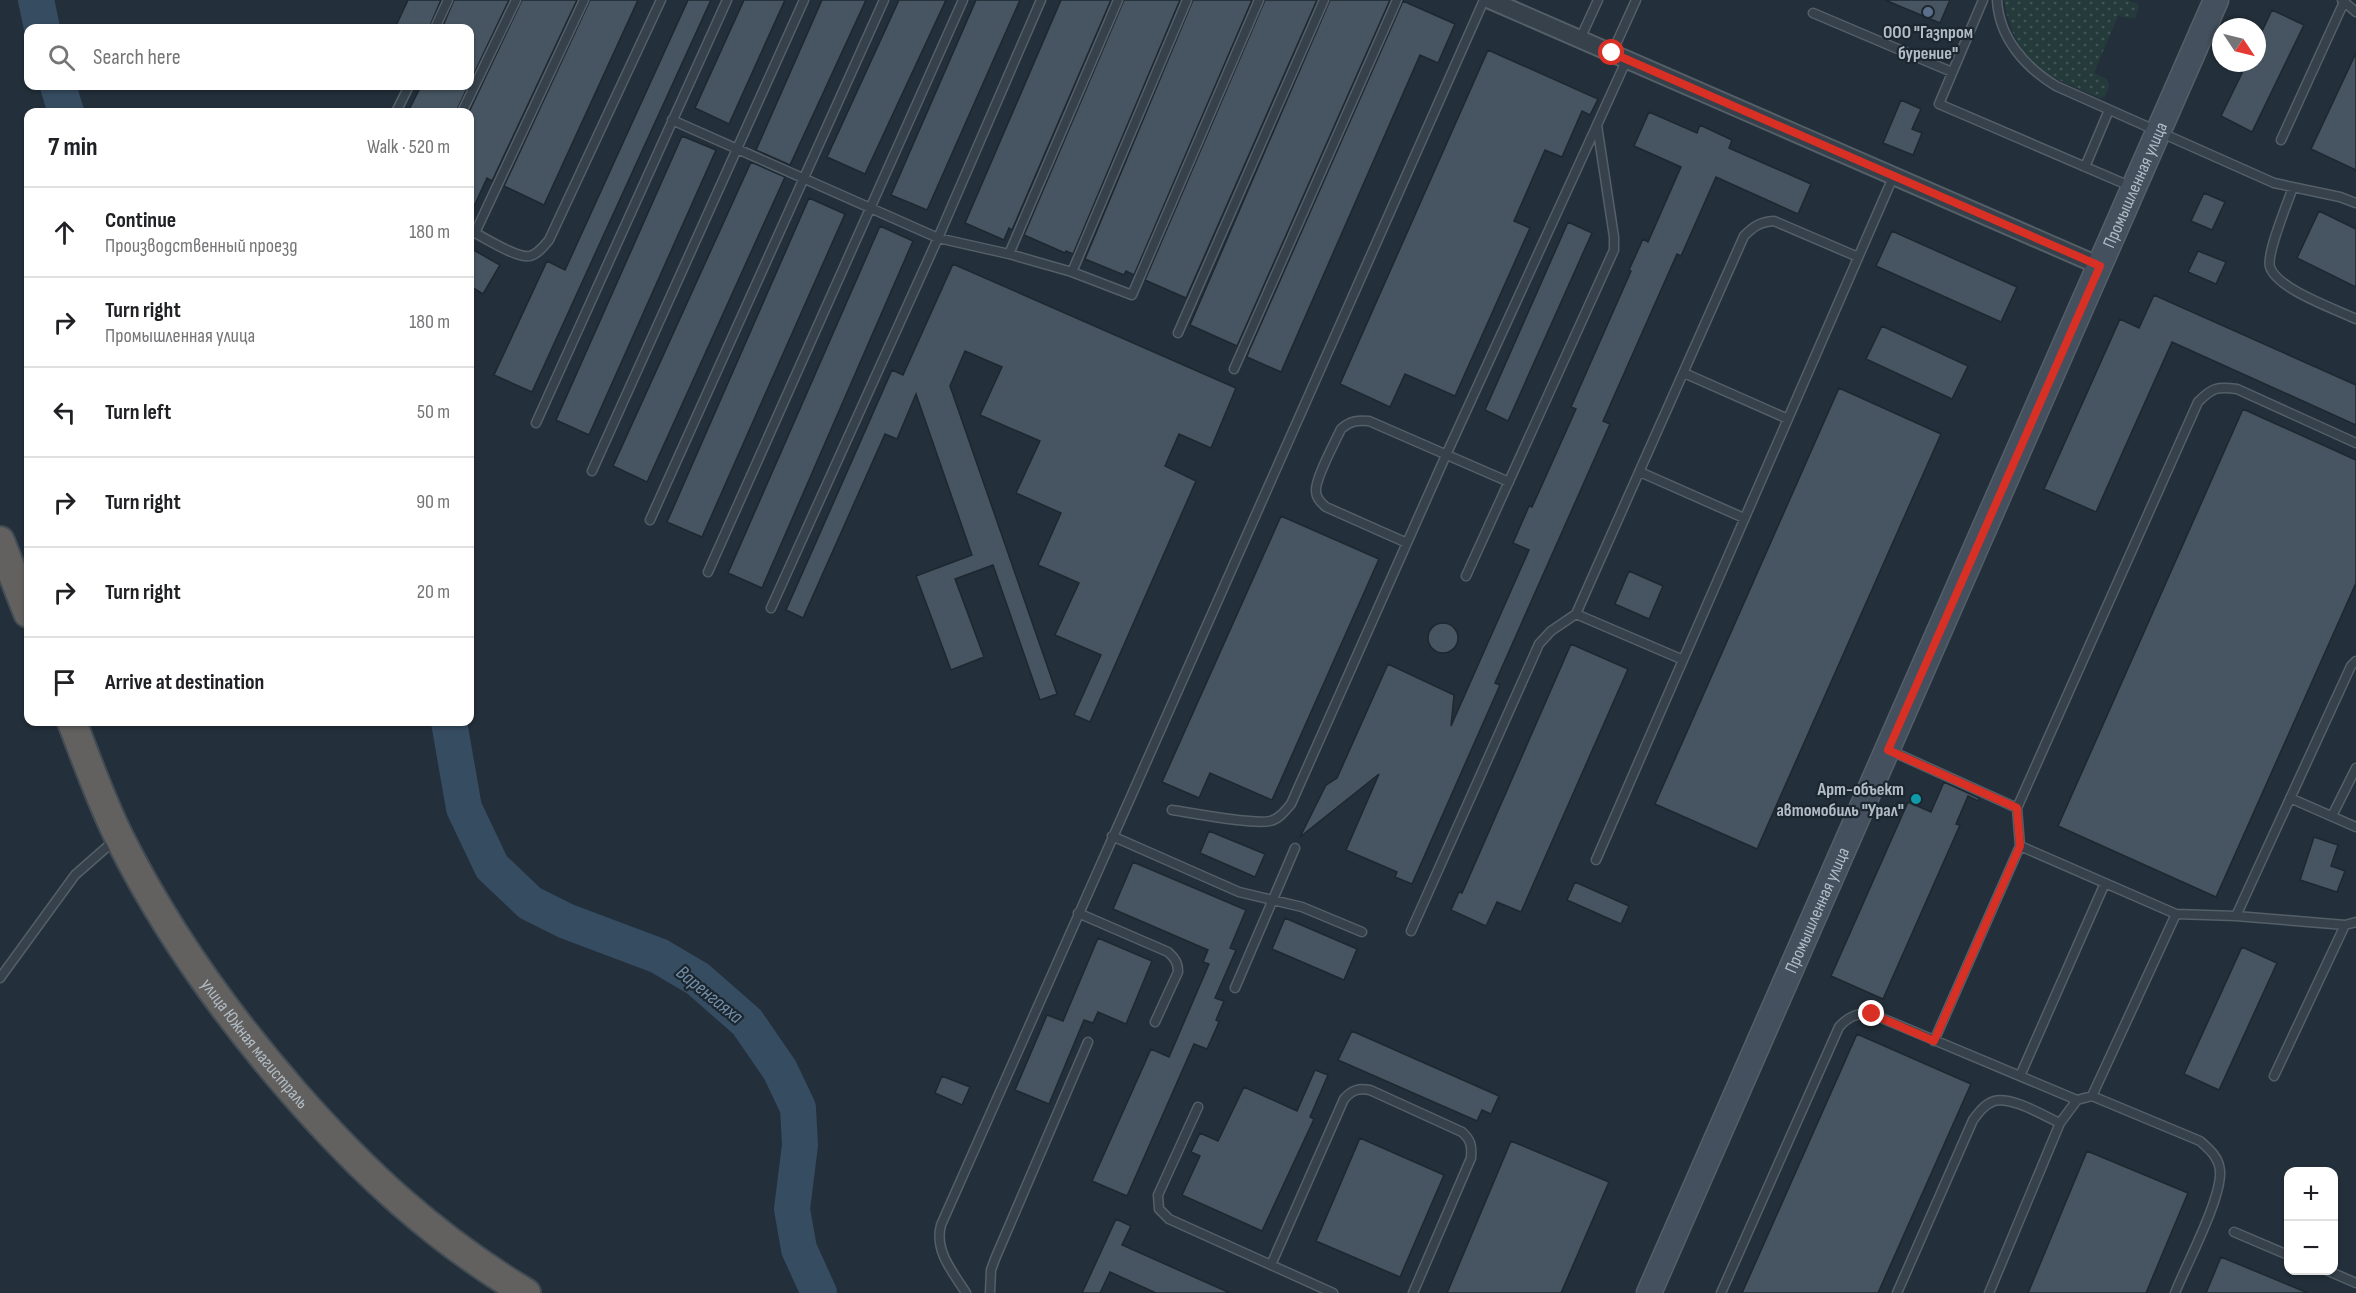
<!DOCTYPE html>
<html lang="en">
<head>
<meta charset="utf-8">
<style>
	body { margin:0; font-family:"Sofia Sans Condensed",sans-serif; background:#f2f2f2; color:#202124 }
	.controls { position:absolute; right:18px; bottom:18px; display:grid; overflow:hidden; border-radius:12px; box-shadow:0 2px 4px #0004 }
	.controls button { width:54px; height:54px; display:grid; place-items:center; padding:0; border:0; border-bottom:2px solid #e0e0e0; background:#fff; color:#202124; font:30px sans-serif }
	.compass { position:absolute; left:2212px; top:18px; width:54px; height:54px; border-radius:50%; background:#fff; box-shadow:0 2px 4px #0004; rotate:125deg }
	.stop { position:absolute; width:18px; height:18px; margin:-14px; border:4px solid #d93025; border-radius:50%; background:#fff }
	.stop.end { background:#d93025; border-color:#fff; box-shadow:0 2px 6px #0008 }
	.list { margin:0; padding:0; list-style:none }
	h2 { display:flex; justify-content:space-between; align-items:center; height:78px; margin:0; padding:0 24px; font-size:26px }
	h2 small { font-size:20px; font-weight:400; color:#757577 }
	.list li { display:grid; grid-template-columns:39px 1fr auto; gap:18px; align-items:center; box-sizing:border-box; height:90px; padding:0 24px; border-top:2px solid #e0e0e0 }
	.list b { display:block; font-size:22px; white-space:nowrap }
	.list p { margin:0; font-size:20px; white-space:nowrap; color:#757577 }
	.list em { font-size:20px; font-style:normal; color:#757577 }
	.icon { flex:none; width:33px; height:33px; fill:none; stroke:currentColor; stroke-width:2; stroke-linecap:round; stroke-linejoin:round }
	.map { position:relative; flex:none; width:2356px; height:1293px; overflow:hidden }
	.search { position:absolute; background:#fff; box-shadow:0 2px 4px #0004; left:24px; top:24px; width:450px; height:66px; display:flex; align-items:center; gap:15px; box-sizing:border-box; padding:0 21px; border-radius:12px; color:#757577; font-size:22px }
	.panel { position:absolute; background:#fff; box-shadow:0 2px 4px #0004; left:24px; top:108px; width:450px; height:618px; border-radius:12px }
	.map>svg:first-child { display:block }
	.grass { fill:url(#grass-dots) }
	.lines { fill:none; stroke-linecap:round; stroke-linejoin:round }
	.river { stroke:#364c61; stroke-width:36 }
	.building { fill:#465561; stroke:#1e2831; stroke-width:1.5 }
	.service-casing { stroke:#545f68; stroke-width:11 }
	.minor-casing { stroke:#545f68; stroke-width:20 }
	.secondary-casing { stroke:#545f68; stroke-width:27 }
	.trunk-casing { stroke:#414c55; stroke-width:32 }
	.service { stroke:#36414b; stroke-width:8 }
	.minor { stroke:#36414b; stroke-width:16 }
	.secondary { stroke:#44505e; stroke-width:24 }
	.trunk { stroke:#62615f; stroke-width:28 }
	.route { stroke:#d93025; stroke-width:8 }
	.service-dot { fill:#5c6f8a; stroke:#1c262f; stroke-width:2 }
	.culture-dot { fill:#0f9aa8; stroke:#1c262f; stroke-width:2 }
	.labels { text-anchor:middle; stroke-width:4.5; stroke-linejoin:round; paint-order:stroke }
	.poi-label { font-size:18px; font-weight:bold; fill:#b1bcc6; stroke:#1c262f }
	.street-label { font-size:18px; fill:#b1bcc6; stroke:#1c262f }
	.water-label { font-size:20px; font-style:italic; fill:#728faa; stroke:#1c262f }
</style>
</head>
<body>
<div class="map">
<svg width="2356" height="1293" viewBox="0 0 2356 1293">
	<defs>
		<pattern id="grass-dots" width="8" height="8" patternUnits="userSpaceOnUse" patternTransform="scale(1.5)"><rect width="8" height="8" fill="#253b3b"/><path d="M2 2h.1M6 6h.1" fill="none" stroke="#425556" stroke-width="1.8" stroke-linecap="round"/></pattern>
	</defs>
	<rect width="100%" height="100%" fill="#232f3a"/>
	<path class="grass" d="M2004,0H2128L2138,4L2139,7L2135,19L2118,16L2094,73L2107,79L2109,87L2105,97L2100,98C2045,75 2016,65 2004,0Z"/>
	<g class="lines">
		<path class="river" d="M36,0L42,28
			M58,86L66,112
			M449,722L464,808L492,867L530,903L566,921L659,956L698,979L747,1022L780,1070L798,1108L800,1145L792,1209L799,1249L819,1293"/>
	</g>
	<path class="building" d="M408,0H441L429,28H395Z
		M454,0H509L470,82V28H442Z
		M522,0H577L492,181L487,178L470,215L469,112Z
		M590,0H638L544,205L504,186Z
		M688,0H711L532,392L494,375L547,261L565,270Z
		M744,0H785L729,124L695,108Z
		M822,0H866L790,165L756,150Z
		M899,0H946L865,174L827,157Z
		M976,0H1020L927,210L891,195Z
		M1061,0H1111L1012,230L1009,228L1004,240L965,223Z
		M1124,0H1180L1073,254L1066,251L1065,253L1024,235Z
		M1193,0H1252L1134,275L1126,271L1124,275L1085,259Z
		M1265,0H1317L1186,298L1145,280Z
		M1330,0H1390L1237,346L1190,325Z
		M1885,0H1950L1940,23Z
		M1403,1L1455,24L1438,63L1420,55L1281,372L1247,357L1249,351Z
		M2272,10L2304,25L2252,132L2221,116L2247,63H2257V42Z
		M1488,50L1598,99L1590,115L1582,111L1562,157L1545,150L1514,221L1530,228L1455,396L1405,374L1390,407L1340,384Z
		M2356,53V170L2311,149Z
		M421,86H468L456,112H408Z
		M1901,100L1921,109L1912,129L1922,133L1913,155L1883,143Z
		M1649,112L1697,133L1700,125L1732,140L1729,148L1811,184L1798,214L1716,177L1681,256L1677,254L1603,421L1610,424L1495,683L1500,685L1412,884L1395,877L1397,872L1346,850L1379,774L1300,837L1326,785L1337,778L1388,664L1454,695L1451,726L1529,550L1513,543L1529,506L1532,507L1576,409L1571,407L1631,271L1629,270L1643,239L1648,242L1681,167L1634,146Z
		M682,136L716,150L589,435L556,420Z
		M751,162L785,177L647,482L613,466Z
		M2204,193L2225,202L2212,230L2191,221Z
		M809,198L845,214L702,537L667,522Z
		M2319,211L2356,229V287L2297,258Z
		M1568,222L1592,233L1508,421L1485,410Z
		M880,226L913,241L762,588L728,573Z
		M1892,231L2017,287L2001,322L1876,266Z
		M470,248L500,265L483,294L470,286Z
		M2198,251L2226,262L2216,284L2188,272Z
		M953,264L1236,388L1211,448L1179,434L1165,466L1196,481L1090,722L1074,715L1101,655L1055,635L1079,583L1038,565L1061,513L1016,493L1040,441L980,415L1002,367L965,351L950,386L1057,694L1040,700L993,565L955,579L984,657L951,670L916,576L972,555L916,394L897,439L885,434L803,618L786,610L892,370L903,375Z
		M2154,295L2356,385V425L2172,342L2096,512L2044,489L2120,319L2139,328Z
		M1882,326L1968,366L1952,399L1866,359Z
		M1839,388L1941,434L1757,849L1655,804Z
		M2243,409L2356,460V583L2216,897L2058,826Z
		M1281,516L1379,559L1272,800L1210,773L1199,798L1162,782Z
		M1629,571L1663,586L1649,619L1615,604Z
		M1428 638a15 15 0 1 1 30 0a15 15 0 1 1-30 0Z
		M1571,644L1628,669L1521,912L1497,902L1486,926L1451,910L1459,892L1462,893Z
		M1944,782L1979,798L1978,801L1968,796L1956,824L1960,825L1883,999L1831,976L1908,802L1931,812Z
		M1209,831L1265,854L1255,877L1200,853Z
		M2314,837L2338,845L2331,866L2345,871L2337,892L2300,880Z
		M1133,862L1246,910L1230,948L1236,950L1215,998L1224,1001L1216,1020L1219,1022L1207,1049L1194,1044L1127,1196L1092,1181L1151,1049L1169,1057L1209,964L1203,962L1208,950L1113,909Z
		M1575,882L1629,906L1621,924L1567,900Z
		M1285,918L1357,949L1344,980L1272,949Z
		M1098,938L1152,961L1126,1024L1098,1012L1093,1023L1084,1020L1049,1104L1015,1090L1047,1015L1063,1021Z
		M2242,947L2277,963L2219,1090L2184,1074Z
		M1352,1031L1499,1096L1491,1114L1482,1110L1477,1121L1338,1060Z
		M1857,1034L1971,1084L1878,1293H1742Z
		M1315,1070L1328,1075L1310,1117L1314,1119L1262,1231L1182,1195L1200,1156L1191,1152L1200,1133L1218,1141L1244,1087L1297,1111Z
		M942,1076L970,1087L962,1105L935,1093Z
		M1360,1138L1444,1175L1400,1277L1316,1241Z
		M1511,1141L1609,1182L1561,1293H1447Z
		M2087,1151L2188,1193L2146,1293H2028Z
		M1116,1219L1131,1226L1122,1245L1230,1293H1156L1110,1272L1100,1293H1082Z
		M2221,1257L2308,1293H2206Z"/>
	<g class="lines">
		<defs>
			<path id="service" d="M1983,0L1939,104L2132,187
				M1997,0C1999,38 2025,67 2056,86L2274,183L2340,197L2356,203
				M2342,0L2356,12
				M1813,13L1952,72
				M435,28L448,0
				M1580,39L1598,0
				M1612,53L1636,0
				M396,112L409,86
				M462,112L516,0
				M672,120L938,238L1009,254L1072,272L1132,295L1259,0
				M2281,140L2344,2
				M2085,167L2109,110
				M2293,187C2288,202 2266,254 2270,267C2277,289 2335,309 2356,319
				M470,230L475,233L584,0
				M475,233C487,239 518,259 530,256C538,254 544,246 549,240L661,0
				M1009,254L1118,0
				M1072,272L1187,0
				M1178,333L1324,0
				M1234,369L1397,0
				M1684,373L1788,419
				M536,423L727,0
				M592,471L804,0
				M1640,472L1744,518
				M650,520L884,0
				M1407,543L1326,507C1321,503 1316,498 1316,491C1315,479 1335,442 1341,429C1350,421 1357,420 1369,421L1509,482
				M708,572L963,0
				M1466,576L1614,250V237L1597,125L1627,59
				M771,608L938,238L1041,0
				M1681,659L1576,614L1744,236C1754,226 1760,222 1774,221L1858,257
				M1889,750L2017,808
				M2290,798L2356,827
				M1172,810C1193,813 1252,825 1270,821C1279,819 1285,811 1291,804L1446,455L1597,125
				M2332,816L2356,768
				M1112,836L1239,892L1302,907L1362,932
				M1596,860L1894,175
				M1078,913L1168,952C1175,958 1178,963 1178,972L1155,1022
				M2236,916L2176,914L2020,846L2017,808L2198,402C2212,388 2217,386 2237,389L2356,443
				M2345,925L2236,916L2351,666L2356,661
				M1411,931L1539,644L1551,631L1576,614
				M0,978L75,875L116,839
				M1235,988L1295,848
				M1934,1041L2020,846
				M2020,1076L2105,883
				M2274,1076L2345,925L2356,922
				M2092,1096L2200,1141C2209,1149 2219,1157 2220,1171C2222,1198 2186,1265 2175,1293
				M1198,1107L1158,1195L1159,1209L1169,1219L1333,1293
				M2234,1232L2288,1255
				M1271,1265L1344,1099C1352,1090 1358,1088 1370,1090L1462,1132C1471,1140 1472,1146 1471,1158L1413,1293
				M2326,1270L2356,1283
				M966,1293C953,1272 934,1251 941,1225L1484,0
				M990,1293L991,1270L995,1259L1088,1042
				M1721,1293L1839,1027C1849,1016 1857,1013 1872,1014L2077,1100
				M1897,1293L1973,1120C1979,1112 1985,1104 1994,1101C2012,1096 2044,1116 2060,1123
				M1989,1293L2060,1123L2077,1100L2092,1096L2176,914"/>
			<path id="minor" d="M1490,0L2100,266"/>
			<g id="secondary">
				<path id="s1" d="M1649,1293L2216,0"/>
			</g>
			<g id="trunk">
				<path d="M0,541L28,613"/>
				<path id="s2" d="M72,722C87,761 101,801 120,839C166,931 226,1015 294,1093C364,1173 434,1238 526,1293"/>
			</g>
		</defs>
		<use href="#service" class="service-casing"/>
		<use href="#minor" class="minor-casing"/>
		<use href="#secondary" class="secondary-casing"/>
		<use href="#trunk" class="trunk-casing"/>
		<use href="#service" class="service"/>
		<use href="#minor" class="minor"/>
		<use href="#secondary" class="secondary"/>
		<use href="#trunk" class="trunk"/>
	</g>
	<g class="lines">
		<path class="route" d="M1612,53L2100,266L1888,750L2017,808L2020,846L1934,1041L1872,1014"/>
	</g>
	<circle class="service-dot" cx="1928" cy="12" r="6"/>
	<circle class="culture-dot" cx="1916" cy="799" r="6"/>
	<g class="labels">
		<g class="poi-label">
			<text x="1928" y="38">ООО "Газпром<tspan x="1928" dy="21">бурение"</tspan></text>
			<text x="1904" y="795" text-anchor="end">Арт-объект<tspan x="1904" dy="21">автомобиль "Урал"</tspan></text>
		</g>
		<g class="street-label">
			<text dy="6" stroke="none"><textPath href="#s1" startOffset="1210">Промышленная улица</textPath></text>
			<text dy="6" stroke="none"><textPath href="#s1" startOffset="418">Промышленная улица</textPath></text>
			<text dy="6" stroke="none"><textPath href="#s2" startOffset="372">улица Южная магистраль</textPath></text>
		</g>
		<g class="water-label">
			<text transform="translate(710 994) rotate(39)" y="7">Варенгаяха</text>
		</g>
	</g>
</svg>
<div class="controls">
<button>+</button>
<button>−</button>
</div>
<svg class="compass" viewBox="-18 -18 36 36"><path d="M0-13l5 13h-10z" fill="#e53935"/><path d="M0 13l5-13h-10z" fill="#757577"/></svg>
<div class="stop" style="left:1612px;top:53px"></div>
<div class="stop end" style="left:1872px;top:1014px"></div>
<div class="search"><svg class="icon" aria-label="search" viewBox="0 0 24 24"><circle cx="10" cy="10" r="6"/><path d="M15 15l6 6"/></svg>Search here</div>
<section class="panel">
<h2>7 min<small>Walk · 520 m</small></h2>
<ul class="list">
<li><svg class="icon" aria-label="ahead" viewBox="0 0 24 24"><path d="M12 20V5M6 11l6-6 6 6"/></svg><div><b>Continue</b><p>Производственный проезд</p></div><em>180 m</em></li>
<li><svg class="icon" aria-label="right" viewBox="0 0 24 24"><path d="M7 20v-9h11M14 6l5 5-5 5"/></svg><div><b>Turn right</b><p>Промышленная улица</p></div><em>180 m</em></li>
<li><svg class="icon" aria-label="left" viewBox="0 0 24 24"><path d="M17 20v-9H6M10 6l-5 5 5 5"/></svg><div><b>Turn left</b></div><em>50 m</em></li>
<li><svg class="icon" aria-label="right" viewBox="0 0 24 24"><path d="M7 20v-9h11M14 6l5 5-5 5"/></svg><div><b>Turn right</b></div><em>90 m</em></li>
<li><svg class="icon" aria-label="right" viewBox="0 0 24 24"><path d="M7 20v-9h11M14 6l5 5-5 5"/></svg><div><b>Turn right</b></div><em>20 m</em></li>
<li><svg class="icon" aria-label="arrive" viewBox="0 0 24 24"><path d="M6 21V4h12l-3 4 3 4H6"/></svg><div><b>Arrive at destination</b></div></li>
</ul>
</section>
</div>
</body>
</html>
